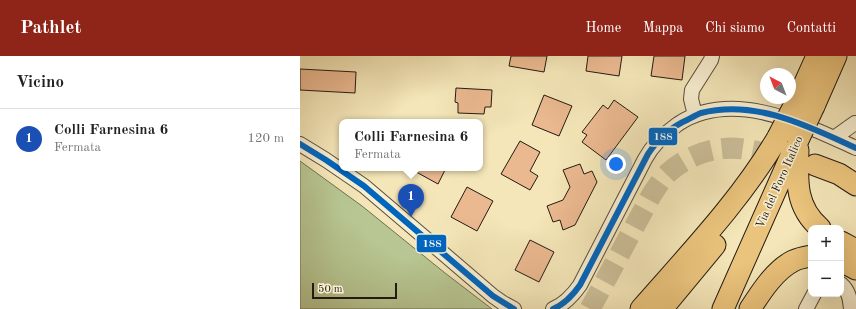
<!DOCTYPE html>
<html lang="it">
<head>
<meta charset="utf-8">
<style>
	body { margin:0; font-family:"Old Standard TT",serif; background:#f2f2f2; color:#222 }
	.controls { position:absolute; right:12px; bottom:12px; display:grid; overflow:hidden; border-radius:8px; box-shadow:0 4px 16px #0002 }
	.controls button { width:36px; height:36px; display:grid; place-items:center; padding:0; border:0; border-bottom:1px solid #e0e0e0; background:#fff; color:#222; font:20px sans-serif }
	.compass { position:absolute; left:460px; top:12px; width:36px; height:36px; border-radius:50%; background:#fff; box-shadow:0 4px 16px #0002; rotate:318deg }
	.scale { position:absolute; left:12px; bottom:10px; width:85px; box-sizing:border-box; padding-left:4px; border:2px solid #241a13; border-top:0; font-size:11px; line-height:14px; white-space:nowrap; color:#241a13; -webkit-text-stroke:3px #f8efd1; paint-order:stroke }
	.you { position:absolute; left:316px; top:108px; width:14px; height:14px; margin:-10px; border:3px solid #fff; border-radius:50%; background:#1a73e8; box-shadow:0 0 0 6px #1a73e833 }
	.badge { display:grid; place-items:center; width:26px; height:26px; border-radius:50%; background:#8f2418; color:#fff; font-size:13px; font-weight:700 }
	.pin { position:absolute; translate:-50% -33px; filter:drop-shadow(0 1px 2px #0008) }
	.pin::after { content:''; position:absolute; top:21px; width:14px; height:12px; background:inherit; clip-path:polygon(0 0,100% 0,50% 100%) }
	.popup { position:absolute; left:39px; top:63px; width:144px; height:52px; box-sizing:border-box; display:grid; place-content:center; border-radius:8px; background:#fff; filter:drop-shadow(0 1px 3px #0005); font-size:13px; white-space:nowrap; color:#767676 }
	.popup b { font-size:15px; color:#222 }
	.popup::after { content:''; position:absolute; left:50%; top:100%; margin-left:-8px; border:8px solid transparent; border-top-color:#fff }
	.list { margin:0; padding:0; list-style:none }
	h2 { display:flex; justify-content:space-between; align-items:center; height:52px; margin:0; padding:0 16px; font-size:17px }
	h2 small { font-size:13px; font-weight:400; color:#767676 }
	.list li { display:grid; grid-template-columns:26px 1fr auto; gap:12px; align-items:center; box-sizing:border-box; height:60px; padding:0 16px; border-top:1px solid #e0e0e0 }
	.list b { display:block; font-size:15px; white-space:nowrap }
	.list p { margin:0; font-size:13px; white-space:nowrap; color:#767676 }
	.list em { font-size:13px; font-style:normal; color:#767676 }
	.map { position:relative; flex:none; width:556px; height:253px; overflow:hidden }
	header { display:flex; align-items:center; gap:24px; box-sizing:border-box; height:56px; padding:0 20px; background:#8f2418; color:#fff }
	header strong { font-size:19px }
	nav { display:flex; gap:22px; margin-inline-start:auto; font-size:14px }
	main { display:flex }
	aside { flex:1; background:#fff }
	.map>svg:first-child { display:block }
	.green { fill:#b7c692; stroke:#6e7052 }
	.building { fill:#ebb990; stroke:#241a13 }
	.lines { fill:none; stroke-linecap:round; stroke-linejoin:round }
	.highway-tunnel { stroke:#cabd97; stroke-width:21; stroke-dasharray:21 10; stroke-linecap:butt }
	.minor-casing { stroke:#584d3c; stroke-width:16 }
	.highway-casing { stroke:#241a13; stroke-width:23 }
	.minor { stroke:#f8efd1; stroke-width:14 }
	.highway { stroke:#eac37c; stroke-width:21 }
	.highway-bridge-casing { stroke:#241a13; stroke-width:23; stroke-linecap:butt }
	.highway-bridge { stroke:#eac37c; stroke-width:21 }
	.bus-1-casing { stroke:#f8efd1; stroke-width:9 }
	.bus-1 { stroke:#0065bd; stroke-width:6 }
	.labels { text-anchor:middle; stroke-width:3; stroke-linejoin:round; paint-order:stroke }
	.street-label { font-size:12px; fill:#241a13; stroke:#f8efd1 }
	.line-badge { stroke:#f8efd1; stroke-width:1.5 }
	.badge-label { font-size:11px; text-anchor:middle; font-weight:bold; fill:#fff }
</style>
</head>
<body>
<header>
<strong>Pathlet</strong>
<nav><a>Home</a><a>Mappa</a><a>Chi siamo</a><a>Contatti</a></nav>
</header>
<main>
<aside>
<h2>Vicino<small></small></h2>
<ul class="list">
<li><span class="badge" style="background:#1a4fb4">1</span><div><b>Colli Farnesina 6</b><p>Fermata</p></div><em>120 m</em></li>
</ul>
</aside>
<div class="map">
<svg width="556" height="253" viewBox="0 0 556 253">
	<rect width="100%" height="100%" fill="#f4e6b8"/>
	<filter id="stains"><feTurbulence type="fractalNoise" baseFrequency=".005" numOctaves="4"/><feColorMatrix values="0 0 0 0 .2 0 0 0 0 .09 0 0 0 0 .02 0 0 0 .5 -.17"/></filter>
	<radialGradient id="worn" r=".72"><stop offset=".6" stop-color="#630" stop-opacity="0"/><stop offset="1" stop-color="#630" stop-opacity=".3"/></radialGradient>
	<path class="green" d="M0,105L62,150L145,217L192,253H0Z"/>
	<path class="building" d="M211,0H247L244,16L209,10Z
		M288,0H322L319,20L286,15Z
		M354,0H385L382,24L351,20Z
		M0,13L56,16L55,37L0,34Z
		M156,32L192,34L191,51H185L184,58L158,57V47L155,46Z
		M244,39L272,50L259,80L232,69Z
		M314,44L338,61L306,104L282,86L287,79L282,76L303,49L308,53Z
		M220,85L240,96L230,115L238,120L230,134L201,118Z
		M280,108L284,118L292,115L297,126L275,169L263,174L260,164L253,166L247,150L263,144L270,131L263,114Z
		M109,112H146L138,128Z
		M167,131L193,145L177,175L151,161Z
		M230,184L254,196L239,226L215,214Z"/>
	<g class="lines">
		<path class="highway-tunnel" d="M290,253L352,138C357,131 361,124 367,118C387,99 416,89 443,93C457,95 471,99 485,102"/>
		<defs>
			<path id="minor" d="M395,59L391,43L392,34L411,4L412,0
				M534,82L555,67H556
				M0,88L26,104L64,130L124,181L193,240L203,247L214,253
				M541,228C549,235 550,243 551,253
				M253,253C265,248 273,239 280,229L345,103C353,88 364,78 378,68C433,32 503,68 556,92
				M506,253L514,238"/>
			<path id="highway" d="M499,40L517,0
				M514,50L536,0
				M498,94C497,124 495,151 520,172
				M515,109L539,118L556,129
				M541,186L556,194
				M541,205L556,213
				M341,253C389,198 441,144 478,81
				M362,253L415,189
				M423,253L498,84
				M450,253C461,236 475,214 493,205C499,202 505,201 511,200"/>
		</defs>
		<use href="#minor" class="minor-casing"/>
		<use href="#highway" class="highway-casing"/>
		<use href="#minor" class="minor"/>
		<use href="#highway" class="highway"/>
		<defs>
			<path id="highway-bridge" d="M478,81L499,40
				M498,84L514,50"/>
		</defs>
		<use href="#highway-bridge" class="highway-bridge-casing"/>
		<use href="#highway-bridge" class="highway-bridge"/>
		<defs>
			<path id="bus-1" d="M0,88L26,104L64,130L193,240L214,253
				M253,253C265,248 273,239 280,229L348,98C358,83 371,71 387,64C391,62 396,59 401,57C455,43 508,70 556,92"/>
		</defs>
		<use href="#bus-1" class="bus-1-casing"/>
		<use href="#bus-1" class="bus-1"/>
	</g>
	<g class="labels">
		<g class="street-label">
			<text transform="translate(479 126) rotate(-66)" y="4">Via del Foro Italico</text>
		</g>
	</g>
	<g class="line-badge">
		<rect x="348" y="71" width="30" height="19" rx="4" fill="#0065bd"/>
		<rect x="116" y="178" width="31" height="19" rx="4" fill="#0065bd"/>
	</g>
	<g class="badge-label">
		<text x="363" y="84">188</text>
		<text x="132" y="191">188</text>
	</g>
	<rect width="100%" height="100%" filter="url(#stains)"/>
	<rect width="100%" height="100%" fill="url(#worn)"/>
</svg>
<div class="controls">
<button>+</button>
<button>−</button>
</div>
<svg class="compass" viewBox="-18 -18 36 36"><path d="M0-13l5 13h-10z" fill="#e53935"/><path d="M0 13l5-13h-10z" fill="#767676"/></svg>
<div class="scale">50 m</div>
<div class="you"></div>
<div class="pin badge" style="left:111px;top:161px;background:#1a4fb4">1</div>
<div class="popup"><b>Colli Farnesina 6</b>Fermata</div>
</div>
</main>
</body>
</html>
